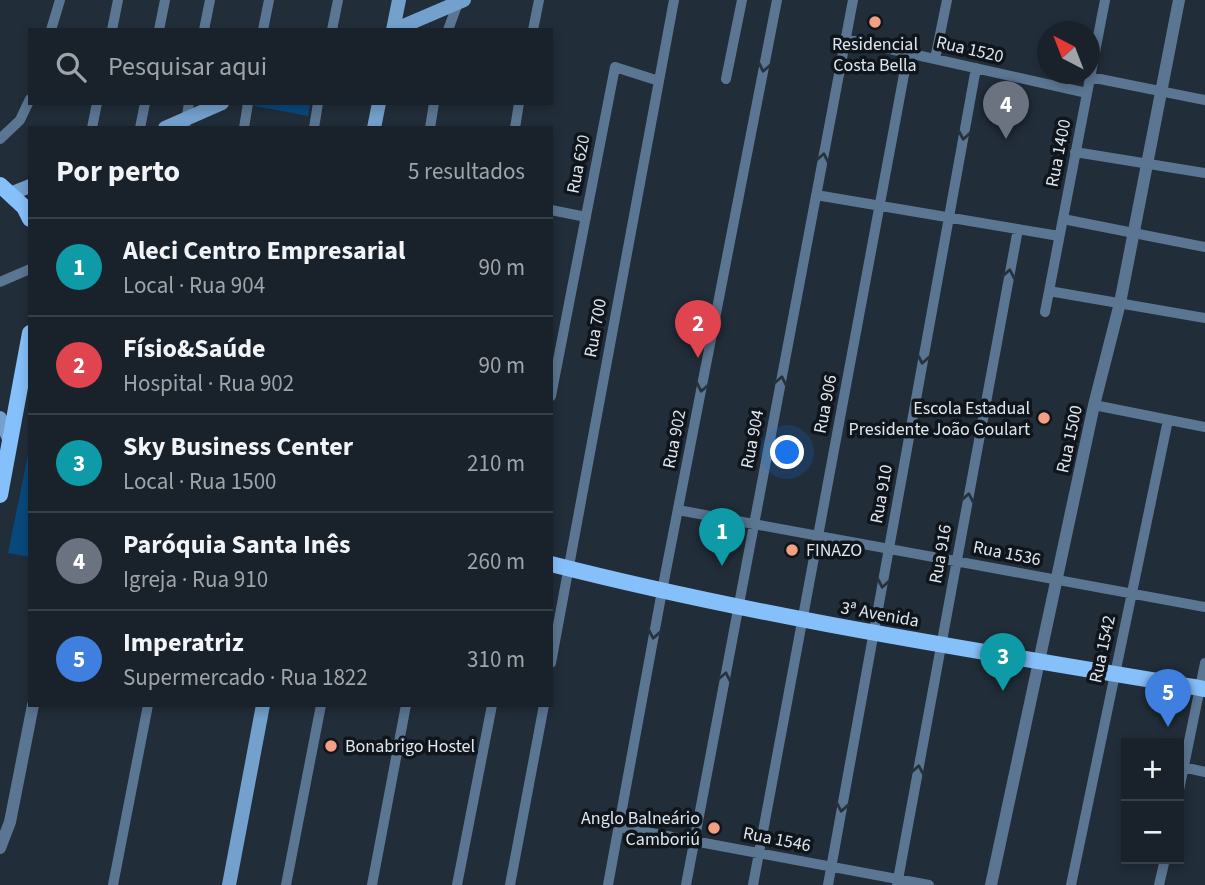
<!DOCTYPE html>
<html lang="pt">
<head>
<meta charset="utf-8">
<style>
	body { margin:0; font-family:"Source Sans 3",sans-serif; background:#262f37; color:#f1f3f6 }
	.controls { position:absolute; right:21px; bottom:21px; display:grid; overflow:hidden; border-radius:0px; box-shadow:0 4px 10px #0003 }
	.controls button { width:63px; height:63px; display:grid; place-items:center; padding:0; border:0; border-bottom:2px solid #373f47; background:#19222b; color:#f1f3f6; font:35px sans-serif }
	.compass { position:absolute; left:1037px; top:21px; width:63px; height:63px; border-radius:50%; background:#19222b; box-shadow:0 4px 10px #0003; rotate:318deg }
	.you { position:absolute; left:788px; top:453px; width:24px; height:24px; margin:-18px; border:5px solid #fff; border-radius:50%; background:#1a73e8; box-shadow:0 0 0 10px #1a73e833 }
	.badge { display:grid; place-items:center; width:46px; height:46px; border-radius:50%; background:#f39f83; color:#fff; font-size:23px; font-weight:700 }
	.pin { position:absolute; translate:-50% -58px; filter:drop-shadow(0 2px 4px #0008) }
	.pin::after { content:''; position:absolute; top:37px; width:24px; height:21px; background:inherit; clip-path:polygon(0 0,100% 0,50% 100%) }
	.list { margin:0; padding:0; list-style:none }
	h2 { display:flex; justify-content:space-between; align-items:center; height:91px; margin:0; padding:0 28px; font-size:30px }
	h2 small { font-size:23px; font-weight:400; color:#9fa4a9 }
	.list li { display:grid; grid-template-columns:46px 1fr auto; gap:21px; align-items:center; box-sizing:border-box; height:98px; padding:0 28px; border-top:2px solid #373f47 }
	.list b { display:block; font-size:26px; white-space:nowrap }
	.list p { margin:0; font-size:23px; white-space:nowrap; color:#9fa4a9 }
	.list em { font-size:23px; font-style:normal; color:#9fa4a9 }
	.icon { flex:none; width:38px; height:38px; fill:none; stroke:currentColor; stroke-width:2; stroke-linecap:round; stroke-linejoin:round }
	.map { position:relative; flex:none; width:1205px; height:885px; overflow:hidden }
	.search { position:absolute; background:#19222b; box-shadow:0 4px 10px #0003; left:28px; top:28px; width:525px; height:77px; display:flex; align-items:center; gap:18px; box-sizing:border-box; padding:0 24px; border-radius:0px; color:#9fa4a9; font-size:26px }
	.panel { position:absolute; background:#19222b; box-shadow:0 4px 10px #0003; left:28px; top:126px; width:525px; height:581px; border-radius:0px }
	.map>svg:first-child { display:block }
	.green { fill:#08497c }
	.lines { fill:none; stroke-linecap:round; stroke-linejoin:round }
	.minor { stroke:#5b7692; stroke-width:10 }
	.tertiary { stroke:#5b7692; stroke-width:12 }
	.secondary { stroke:#73a0cd; stroke-width:14 }
	.primary { stroke:#86c0fa; stroke-width:16 }
	.oneway { stroke:#26323e }
	.poi-dot { fill:#f39f83; stroke:#0f151a; stroke-width:2.5 }
	.labels { text-anchor:middle; stroke-width:7; stroke-linejoin:round; paint-order:stroke }
	.poi-label { font-size:18px; fill:#dee6ee; stroke:#0f151a; text-anchor:end }
	.street-label { font-size:18px; fill:#dee6ee; stroke:#0f151a }
</style>
</head>
<body>
<div class="map">
<svg width="1205" height="885" viewBox="0 0 1205 885">
	<rect width="100%" height="100%" fill="#212d39"/>
	<path class="green" d="M255,103H310L308,116L255,106Z
		M30,445V557L8,553Z"/>
	<g class="lines">
		<path class="minor" d="M51,30L60,0
			M112,30L118,0
			M159,30L165,0
			M204,30L210,0
			M263,30L269,0
			M332,30L338,0
			M448,30L459,0
			M533,30L539,0
			M845,39L1087,93
			M935,59L947,0
			M1090,77L1205,100
			M726,79L742,0
			M92,128L97,103
			M140,128L145,103
			M185,128L189,103
			M244,128L248,103
			M314,128L318,103
			M430,128L434,103
			M515,128L519,103
			M0,139L20,120L30,99
			M1075,152L1205,173
			M816,195L1059,236
			M551,210L586,217
			M1063,219L1205,247
			M0,282L30,269
			M1049,291L1205,318
			M1045,312L1105,0
			M551,396L615,67L659,81
			M1094,405L1205,427
			M678,510L1205,607
			M551,663L674,0
			M1183,767L1205,772
			M1179,790L1205,663
			M619,827L929,885
			M113,885L148,705
			M286,885L321,705
			M372,885L406,705
			M457,885L492,705
			M510,885L544,705
			M608,885L662,591L777,0
			M686,885L853,0
			M753,885L908,53
			M828,885L976,68
			M897,885L1018,229
			M1071,885L1168,420
			M1159,885L1165,859"/>
		<path class="tertiary" d="M0,848L10,822L33,705
			M991,885L1094,405L1120,303L1179,0"/>
		<path class="secondary" d="M393,30L399,0
			M394,30L464,0
			M165,128L222,103
			M374,128L379,103
			M10,194L30,186
			M0,418L10,441
			M229,885L263,705"/>
		<path class="primary" d="M0,185L24,207L30,219
			M0,495L30,333
			M551,564C767,619 986,652 1205,689"/>
	</g>
	<defs><path id="oneway-chevron" d="M-2-3.5L2.5 0L-2 3.5" fill="none" stroke-width="1.6" stroke-linecap="round" stroke-linejoin="round" transform="scale(1.75)"/></defs>
	<g class="oneway">
		<use href="#oneway-chevron" transform="translate(764 67) rotate(101)"/>
		<use href="#oneway-chevron" transform="translate(964 135) rotate(100)"/>
		<use href="#oneway-chevron" transform="translate(823 158) rotate(-79)"/>
		<use href="#oneway-chevron" transform="translate(1009 274) rotate(-80)"/>
		<use href="#oneway-chevron" transform="translate(923 359) rotate(100)"/>
		<use href="#oneway-chevron" transform="translate(781 381) rotate(-79)"/>
		<use href="#oneway-chevron" transform="translate(702 387) rotate(101)"/>
		<use href="#oneway-chevron" transform="translate(968 498) rotate(-80)"/>
		<use href="#oneway-chevron" transform="translate(883 583) rotate(100)"/>
		<use href="#oneway-chevron" transform="translate(654 634) rotate(100)"/>
		<use href="#oneway-chevron" transform="translate(725 677) rotate(-79)"/>
		<use href="#oneway-chevron" transform="translate(918 770) rotate(-80)"/>
		<use href="#oneway-chevron" transform="translate(842 807) rotate(100)"/>
	</g>
	<g class="poi-dot">
		<circle cx="875" cy="22" r="7"/>
		<circle cx="1044" cy="418" r="7"/>
		<circle cx="792" cy="550" r="7"/>
		<circle cx="331" cy="746" r="7"/>
		<circle cx="714" cy="828" r="7"/>
	</g>
	<g class="labels">
		<g class="poi-label">
			<text x="875" y="50" text-anchor="middle">Residencial<tspan x="875" dy="21">Costa Bella</tspan></text>
			<text x="1030" y="414">Escola Estadual<tspan x="1030" dy="21">Presidente João Goulart</tspan></text>
			<text x="806" y="556" text-anchor="start">FINAZO</text>
			<text x="345" y="752" text-anchor="start">Bonabrigo Hostel</text>
			<text x="700" y="824">Anglo Balneário<tspan x="700" dy="21">Camboriú</tspan></text>
		</g>
		<g class="street-label">
			<text transform="translate(970 49) rotate(13)" y="6">Rua 1520</text>
			<text transform="translate(1058 153) rotate(-79)" y="6">Rua 1400</text>
			<text transform="translate(578 164) rotate(-79)" y="6">Rua 620</text>
			<text transform="translate(595 328) rotate(-80)" y="6">Rua 700</text>
			<text transform="translate(825 404) rotate(-79)" y="6">Rua 906</text>
			<text transform="translate(674 439) rotate(-79)" y="6">Rua 902</text>
			<text transform="translate(752 439) rotate(-79)" y="6">Rua 904</text>
			<text transform="translate(1069 439) rotate(-78)" y="6">Rua 1500</text>
			<text transform="translate(881 494) rotate(-80)" y="6">Rua 910</text>
			<text transform="translate(1007 553) rotate(11)" y="6">Rua 1536</text>
			<text transform="translate(940 554) rotate(-80)" y="6">Rua 916</text>
			<text transform="translate(880 614) rotate(10)" y="6">3ª Avenida</text>
			<text transform="translate(1102 649) rotate(-78)" y="6">Rua 1542</text>
			<text transform="translate(777 839) rotate(11)" y="6">Rua 1546</text>
		</g>
	</g>
</svg>
<div class="controls">
<button>+</button>
<button>−</button>
</div>
<svg class="compass" viewBox="-18 -18 36 36"><path d="M0-13l5 13h-10z" fill="#e53935"/><path d="M0 13l5-13h-10z" fill="#9fa4a9"/></svg>
<div class="you"></div>
<div class="pin badge" style="left:722px;top:566px;background:#0f9aa8">1</div>
<div class="pin badge" style="left:698px;top:358px;background:#e0444e">2</div>
<div class="pin badge" style="left:1003px;top:691px;background:#0f9aa8">3</div>
<div class="pin badge" style="left:1006px;top:139px;background:#6b7280">4</div>
<div class="pin badge" style="left:1168px;top:727px;background:#3f7fe0">5</div>
<div class="search"><svg class="icon" aria-label="search" viewBox="0 0 24 24"><circle cx="10" cy="10" r="6"/><path d="M15 15l6 6"/></svg>Pesquisar aqui</div>
<section class="panel">
<h2>Por perto<small>5 resultados</small></h2>
<ul class="list">
<li><span class="badge" style="background:#0f9aa8">1</span><div><b>Aleci Centro Empresarial</b><p>Local · Rua 904</p></div><em>90 m</em></li>
<li><span class="badge" style="background:#e0444e">2</span><div><b>Físio&amp;Saúde</b><p>Hospital · Rua 902</p></div><em>90 m</em></li>
<li><span class="badge" style="background:#0f9aa8">3</span><div><b>Sky Business Center</b><p>Local · Rua 1500</p></div><em>210 m</em></li>
<li><span class="badge" style="background:#6b7280">4</span><div><b>Paróquia Santa Inês</b><p>Igreja · Rua 910</p></div><em>260 m</em></li>
<li><span class="badge" style="background:#3f7fe0">5</span><div><b>Imperatriz</b><p>Supermercado · Rua 1822</p></div><em>310 m</em></li>
</ul>
</section>
</div>
</body>
</html>
